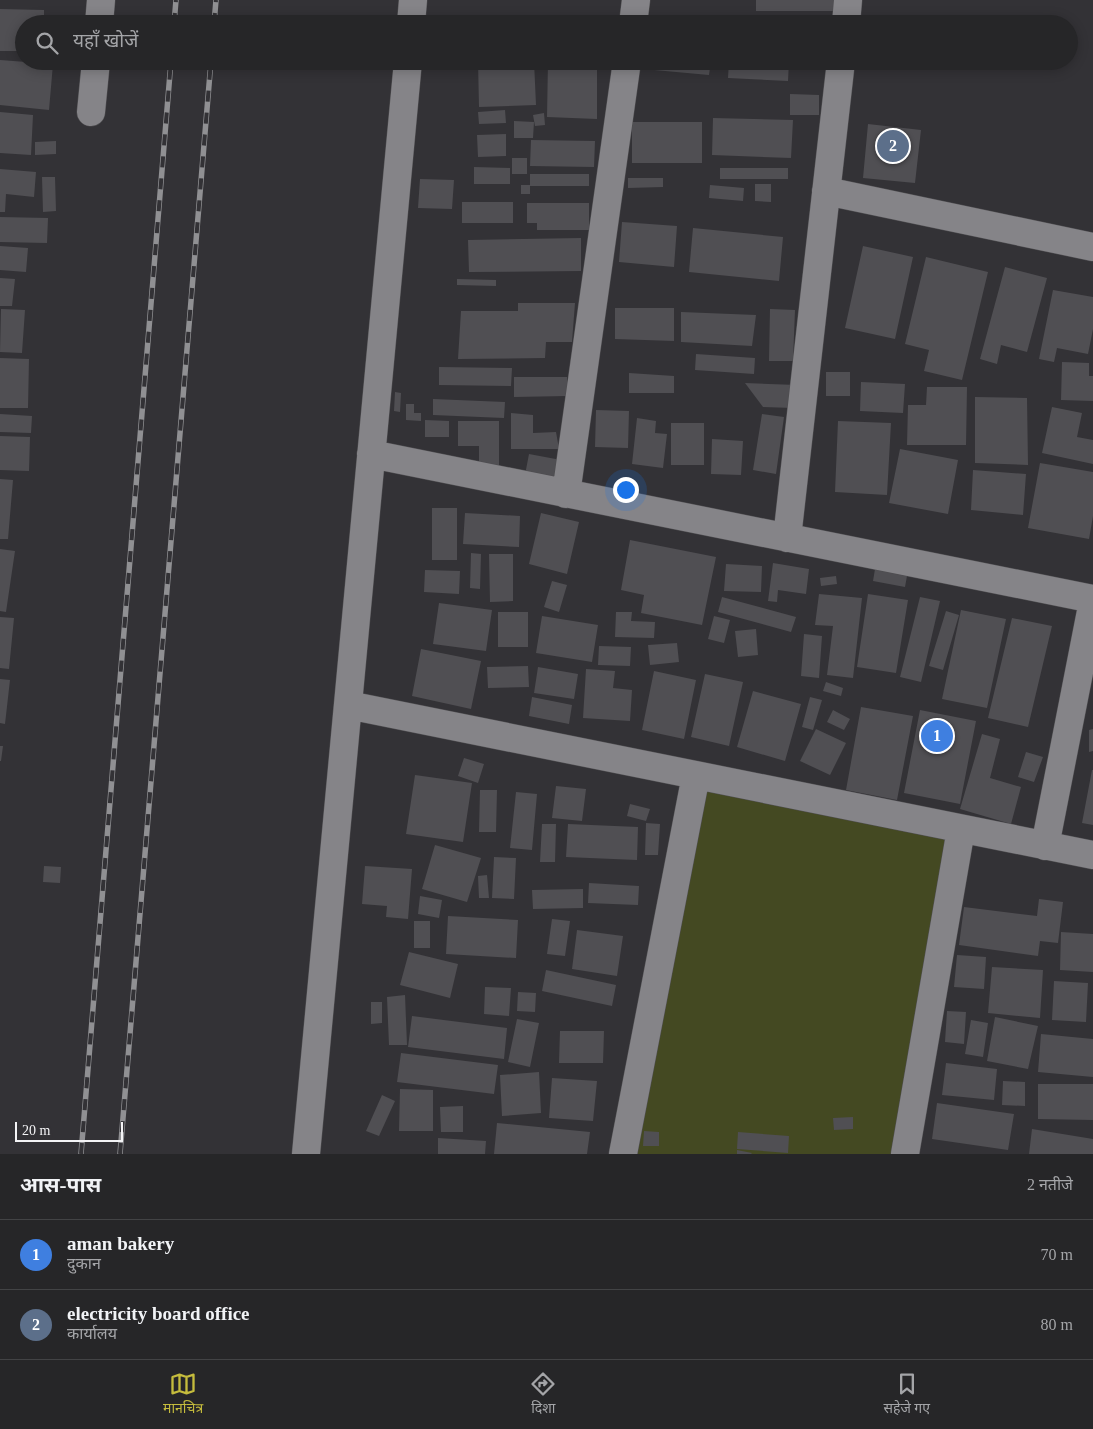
<!DOCTYPE html>
<html lang="hi">
<head>
<meta charset="utf-8">
<style>
	body { margin:0; font-family:"Times New Roman","Noto Sans Devanagari",serif; background:#323234; color:#f1f3f6 }
	.scale { position:absolute; left:15px; bottom:12px; width:108px; box-sizing:border-box; padding-left:5px; border:2px solid #f4f4f6; border-top:0; font-size:14px; line-height:18px; white-space:nowrap; color:#f4f4f6; -webkit-text-stroke:4px #333236; paint-order:stroke }
	.you { position:absolute; left:625px; top:489px; width:18px; height:18px; margin:-12px; border:4px solid #fff; border-radius:50%; background:#1a73e8; box-shadow:0 0 0 8px #1a73e833 }
	.badge { display:grid; place-items:center; width:32px; height:32px; border-radius:50%; background:#c5bc3d; color:#fff; font-size:16px; font-weight:700 }
	.pin { position:absolute; translate:-50% -50%; border:2px solid #fff; box-shadow:0 1px 5px #0006 }
	.list { margin:0; padding:0; list-style:none }
	h2 { display:flex; justify-content:space-between; align-items:center; height:65px; margin:0; padding:0 20px; font-size:21px }
	h2 small { font-size:16px; font-weight:400; color:#a4a5a8 }
	.list li { display:grid; grid-template-columns:32px 1fr auto; gap:15px; align-items:center; box-sizing:border-box; height:70px; padding:0 20px; border-top:1px solid #424345 }
	.list b { display:block; font-size:19px; white-space:nowrap }
	.list p { margin:0; font-size:16px; white-space:nowrap; color:#a4a5a8 }
	.list em { font-size:16px; font-style:normal; color:#a4a5a8 }
	.icon { flex:none; width:28px; height:28px; fill:none; stroke:currentColor; stroke-width:2; stroke-linecap:round; stroke-linejoin:round }
	.map { position:relative; flex:none; width:1093px; height:1154px; overflow:hidden }
	.search { position:absolute; background:#262628; box-shadow:0 2px 12px #0003; left:15px; right:15px; top:15px; height:55px; display:flex; align-items:center; gap:12px; box-sizing:border-box; padding:0 18px; border-radius:28px; color:#a4a5a8; font-size:19px }
	.sheet { height:205px; background:#262628 }
	nav { display:flex; justify-content:space-around; align-items:center; box-sizing:border-box; height:70px; border-top:1px solid #424345; background:#262628; font-size:14px; color:#a4a5a8 }
	nav a { display:grid; justify-items:center; gap:2px }
	nav .on { color:#c5bc3d }
	.map>svg:first-child { display:block }
	.green { fill:#444922 }
	.building { fill:#504f53 }
	.lines { fill:none; stroke-linecap:round; stroke-linejoin:round }
	.minor-casing { stroke:#4f4e51; stroke-width:29 }
	.minor { stroke:#858488; stroke-width:28 }
	.rail-casing { stroke:#909093; stroke-width:5.5 }
	.rail { stroke:#333236; stroke-width:4; stroke-dasharray:11; stroke-linecap:butt }
</style>
</head>
<body>
<div class="map">
<svg width="1093" height="1154" viewBox="0 0 1093 1154">
	<rect width="100%" height="100%" fill="#333236"/>
	<path class="green" d="M696,775L961,829L905,1154H623Z"/>
	<path class="building" d="M756,0H834V11H756Z
		M0,9L44,10V24H24V51H0Z
		M0,60L53,64L49,110L0,105Z
		M445,61H471V68L445,67Z
		M478,61H534L536,105L479,107Z
		M548,61H597V119L547,117Z
		M643,61H711L709,75L643,69Z
		M729,61H789L788,81L728,78Z
		M803,61H821V67L803,68Z
		M790,94L819,95V115H790Z
		M505,110L506,123L479,124L478,112Z
		M0,112L33,115L31,155L0,153Z
		M544,113L545,125L535,126L533,115Z
		M713,118L793,120L791,158L712,155Z
		M514,121L534,122L533,138H514Z
		M632,122H702V163H632Z
		M868,124L921,130L915,183L863,178Z
		M506,134V156L478,157L477,135Z
		M531,140L595,141L594,167L530,166Z
		M56,141V154L35,155V142Z
		M512,158H527V174H512Z
		M474,167L510,168V184H474Z
		M720,168H788V179H720Z
		M0,169L36,172L34,197L6,194L5,212H0Z
		M530,174H589V186H530Z
		M42,177H55L56,211L43,212Z
		M628,178H663V187L628,188Z
		M420,179L454,180L452,209L418,208Z
		M755,184H771V202L755,201Z
		M521,185H530V194H521Z
		M710,185L744,188L743,201L709,198Z
		M462,202H513V223H462Z
		M527,203H589V230H537V223H527Z
		M0,217L48,218L47,243L0,242Z
		M622,222L677,226L674,267L619,262Z
		M693,228L783,237L779,281L689,272Z
		M581,238V271L469,272L468,240Z
		M0,246L28,248L26,272L0,270Z
		M863,246L913,257L895,339L845,328Z
		M926,257L988,272L962,380L924,371L929,350L905,344Z
		M1005,267L1047,278L1027,352L1001,345L997,364L980,359Z
		M0,278L15,279L12,306H0Z
		M457,279L496,280V286L457,285Z
		M1053,290L1093,297V329L1088,354L1057,348L1054,362L1039,359Z
		M518,303H575L572,342H546L545,358L458,359L461,311H518Z
		M615,308H674V341L615,339Z
		M1,309L25,310L22,353L0,352Z
		M770,309L795,310L793,361H769Z
		M681,312L756,315L752,346L681,342Z
		M696,354L755,358L754,374L695,370Z
		M0,358L29,359L28,408H0Z
		M1062,362L1089,363V376H1093V401L1061,400Z
		M439,367L512,368L511,386L439,385Z
		M826,372H850V396H826Z
		M629,373L674,376V393H629Z
		M514,377H567V396L514,397Z
		M861,382L905,384L903,413L860,411Z
		M745,383L797,385L793,408L763,407Z
		M927,387H967L966,445H907L908,405H926Z
		M395,392L401,393L400,412L394,411Z
		M975,397L1027,398L1028,465L975,463Z
		M433,399L505,402L504,418L433,415Z
		M406,404H414V413H421V421L406,420Z
		M1052,407L1082,413L1077,437L1093,440V464L1042,453Z
		M596,410L629,411L628,448L595,447Z
		M511,413L533,415V433L556,432L559,449H511Z
		M0,414L32,416L31,433L0,432Z
		M762,414L784,417L776,474L753,470Z
		M637,418L656,421L655,433L667,434L663,468L632,464Z
		M425,420L449,421V437H425Z
		M458,421H499V465H479V446H458Z
		M838,421L891,423L887,495L835,492Z
		M671,423H704V465H671Z
		M0,436L30,437L29,471L0,470Z
		M712,439L743,441L741,475L711,474Z
		M900,449L958,460L948,514L889,503Z
		M529,454L561,460L556,486L524,480Z
		M1040,463L1093,472V516L1089,539L1028,528Z
		M973,470L1026,474L1023,515L971,510Z
		M0,479L13,480L8,539H0Z
		M432,508H457V560H432Z
		M465,513L520,516L519,547L463,544Z
		M541,513L579,522L567,574L529,564Z
		M630,540L716,557L702,625L641,613L644,595L621,590Z
		M0,549L15,551L6,612L0,611Z
		M471,553L481,554L480,589L470,588Z
		M489,554H513V601L490,602Z
		M773,563L809,569L806,594L778,590L777,602L768,601Z
		M726,564L762,566L761,592L724,591Z
		M875,569L907,576L905,587L873,581Z
		M425,570L460,571L459,594L424,592Z
		M836,576L837,584L821,586L820,578Z
		M552,581L567,585L559,612L544,607Z
		M819,594L862,598L853,678L827,675L833,626L815,625Z
		M868,594L908,600L896,673L857,667Z
		M722,597L796,617L791,632L718,612Z
		M920,597L940,601L921,682L900,677Z
		M439,603L492,610L486,651L433,644Z
		M961,610L1006,619L987,708L942,699Z
		M946,611L959,615L943,670L929,666Z
		M498,612H528V647H498Z
		M616,612H632L631,621L655,622L654,638L615,637Z
		M542,616L598,625L592,662L536,653Z
		M714,616L730,620L724,643L708,639Z
		M0,617L14,618L9,669L0,668Z
		M1012,618L1052,626L1028,727L988,718Z
		M756,629L758,655L738,657L735,631Z
		M804,634L822,636L819,678L801,676Z
		M677,643L679,662L650,665L648,645Z
		M599,646L631,647L630,666L598,665Z
		M421,649L481,661L471,709L412,696Z
		M528,666L529,687L488,688L487,667Z
		M538,667L578,674L574,699L534,693Z
		M586,669L615,671L613,688L632,690L630,721L583,718Z
		M654,671L696,680L684,739L642,730Z
		M705,674L743,682L729,746L691,737Z
		M0,679L10,680L5,724L0,723Z
		M826,682L843,688L841,696L823,691Z
		M753,691L801,704L785,761L737,747Z
		M532,697L572,705L569,724L529,716Z
		M810,697L822,700L813,730L802,727Z
		M861,707L913,716L897,800L846,790Z
		M833,710L850,719L844,730L827,722Z
		M920,710L976,721L960,804L904,793Z
		M816,729L846,743L830,775L800,761Z
		M1093,729V751L1089,752V730Z
		M982,734L1000,739L990,778L1021,787L1011,824L960,809Z
		M0,746H3L1,761H0Z
		M1026,752L1043,757L1034,782L1018,777Z
		M464,758L484,764L478,783L458,776Z
		M1092,770H1093V825L1082,823Z
		M415,775L472,783L463,842L406,834Z
		M556,786L586,789L582,821L552,818Z
		M480,790H497L496,832H479Z
		M516,792L537,794L532,850L510,848Z
		M630,804L650,809L646,821L627,816Z
		M646,823L660,824L658,855H645Z
		M542,824H556L555,862H540Z
		M568,824L638,827L637,860L566,857Z
		M435,845L481,858L467,902L422,889Z
		M494,857L516,858L514,899L492,898Z
		M44,866L61,867L60,883L43,882Z
		M365,866L412,869L408,919L386,917L387,906L362,904Z
		M487,875L489,898H479L478,876Z
		M589,883L639,886L638,905L588,903Z
		M583,889V908L533,909L532,890Z
		M420,896L442,900L439,918L418,914Z
		M1039,899L1063,902L1058,943L1040,941L1038,956L959,945L964,907L1037,916Z
		M448,916L518,920L516,958L446,954Z
		M552,919L570,921L565,956L547,954Z
		M414,921H430V948H414Z
		M577,930L623,936L617,976L572,969Z
		M1061,932L1093,934V972L1060,970Z
		M409,952L458,964L450,998L400,985Z
		M957,955L986,957L984,989L954,987Z
		M992,967L1043,970L1040,1018L988,1013Z
		M546,970L616,985L612,1006L542,991Z
		M1054,981L1088,983L1086,1022L1052,1020Z
		M485,987L511,988L509,1016L484,1014Z
		M518,992L536,993L535,1012L517,1011Z
		M405,995L407,1045H389L387,997Z
		M371,1002H382V1023L371,1024Z
		M947,1011L966,1012L964,1044L945,1042Z
		M412,1016L507,1028L504,1059L408,1047Z
		M995,1017L1038,1026L1028,1069L987,1061Z
		M517,1019L539,1023L530,1067L508,1062Z
		M971,1020L988,1023L983,1057L965,1054Z
		M560,1031H604L603,1063H559Z
		M1041,1034L1093,1039V1077L1038,1072Z
		M401,1053L498,1065L494,1094L397,1082Z
		M946,1063L997,1069L994,1100L942,1095Z
		M539,1072L541,1113L502,1116L500,1075Z
		M552,1078L597,1081L593,1121L549,1118Z
		M1003,1081L1025,1082V1106L1002,1105Z
		M1038,1084H1093V1120L1038,1119Z
		M400,1089L433,1090V1131H399Z
		M382,1095L395,1101L379,1136L366,1131Z
		M937,1103L1014,1114L1008,1150L932,1139Z
		M463,1106V1132H441L440,1107Z
		M853,1117V1129L834,1130L833,1118Z
		M497,1123L590,1132L587,1154H494Z
		M1032,1129L1093,1139V1154H1029Z
		M644,1131L659,1132V1146H643Z
		M738,1132L789,1136L788,1153L737,1149Z
		M438,1138L486,1141L485,1154H438Z
		M737,1150L752,1153L751,1154H737Z"/>
	<g class="lines">
		<defs>
			<path id="minor" d="M99,24L101,0
				M411,24L413,0
				M633,24L636,0
				M846,24L848,0
				M91,112L96,61
				M826,191L1093,247
				M371,454L1093,599
				M566,494L627,61
				M787,538L841,61
				M348,705L1093,855
				M1045,846L1093,601
				M306,1154L408,61
				M623,1154L696,775
				M905,1154L961,829"/>
		</defs>
		<use href="#minor" class="minor-casing"/>
		<use href="#minor" class="minor"/>
		<defs>
			<path id="rail" d="M174,24L176,0
				M214,24L216,0
				M81,1154L171,61
				M120,1154L211,61"/>
		</defs>
		<use href="#rail" class="rail-casing"/>
		<use href="#rail" class="rail"/>
	</g>
</svg>
<div class="scale">20 m</div>
<div class="you"></div>
<div class="pin badge" style="left:937px;top:736px;background:#3f7fe0">1</div>
<div class="pin badge" style="left:893px;top:146px;background:#5c6f8a">2</div>
<div class="search"><svg class="icon" aria-label="search" viewBox="0 0 24 24"><circle cx="10" cy="10" r="6"/><path d="M15 15l6 6"/></svg>यहाँ खोजें</div>
</div>
<section class="sheet">
<h2>आस-पास<small>2 नतीजे</small></h2>
<ul class="list">
<li><span class="badge" style="background:#3f7fe0">1</span><div><b>aman bakery</b><p>दुकान</p></div><em>70 m</em></li>
<li><span class="badge" style="background:#5c6f8a">2</span><div><b>electricity board office</b><p>कार्यालय</p></div><em>80 m</em></li>
</ul>
</section>
<nav>
<a class="on"><svg class="icon" aria-label="map" viewBox="0 0 24 24"><path d="M3 6l6-2 6 2 6-2v14l-6 2-6-2-6 2zM9 4v14M15 6v14"/></svg>मानचित्र</a>
<a><svg class="icon" aria-label="directions" viewBox="0 0 24 24"><path d="M12 3l9 9-9 9-9-9zM9 14v-3h6M13 9l2 2-2 2"/></svg>दिशा</a>
<a><svg class="icon" aria-label="saved" viewBox="0 0 24 24"><path d="M7 4h10v16l-5-4-5 4z"/></svg>सहेजे गए</a>
</nav>
</body>
</html>
